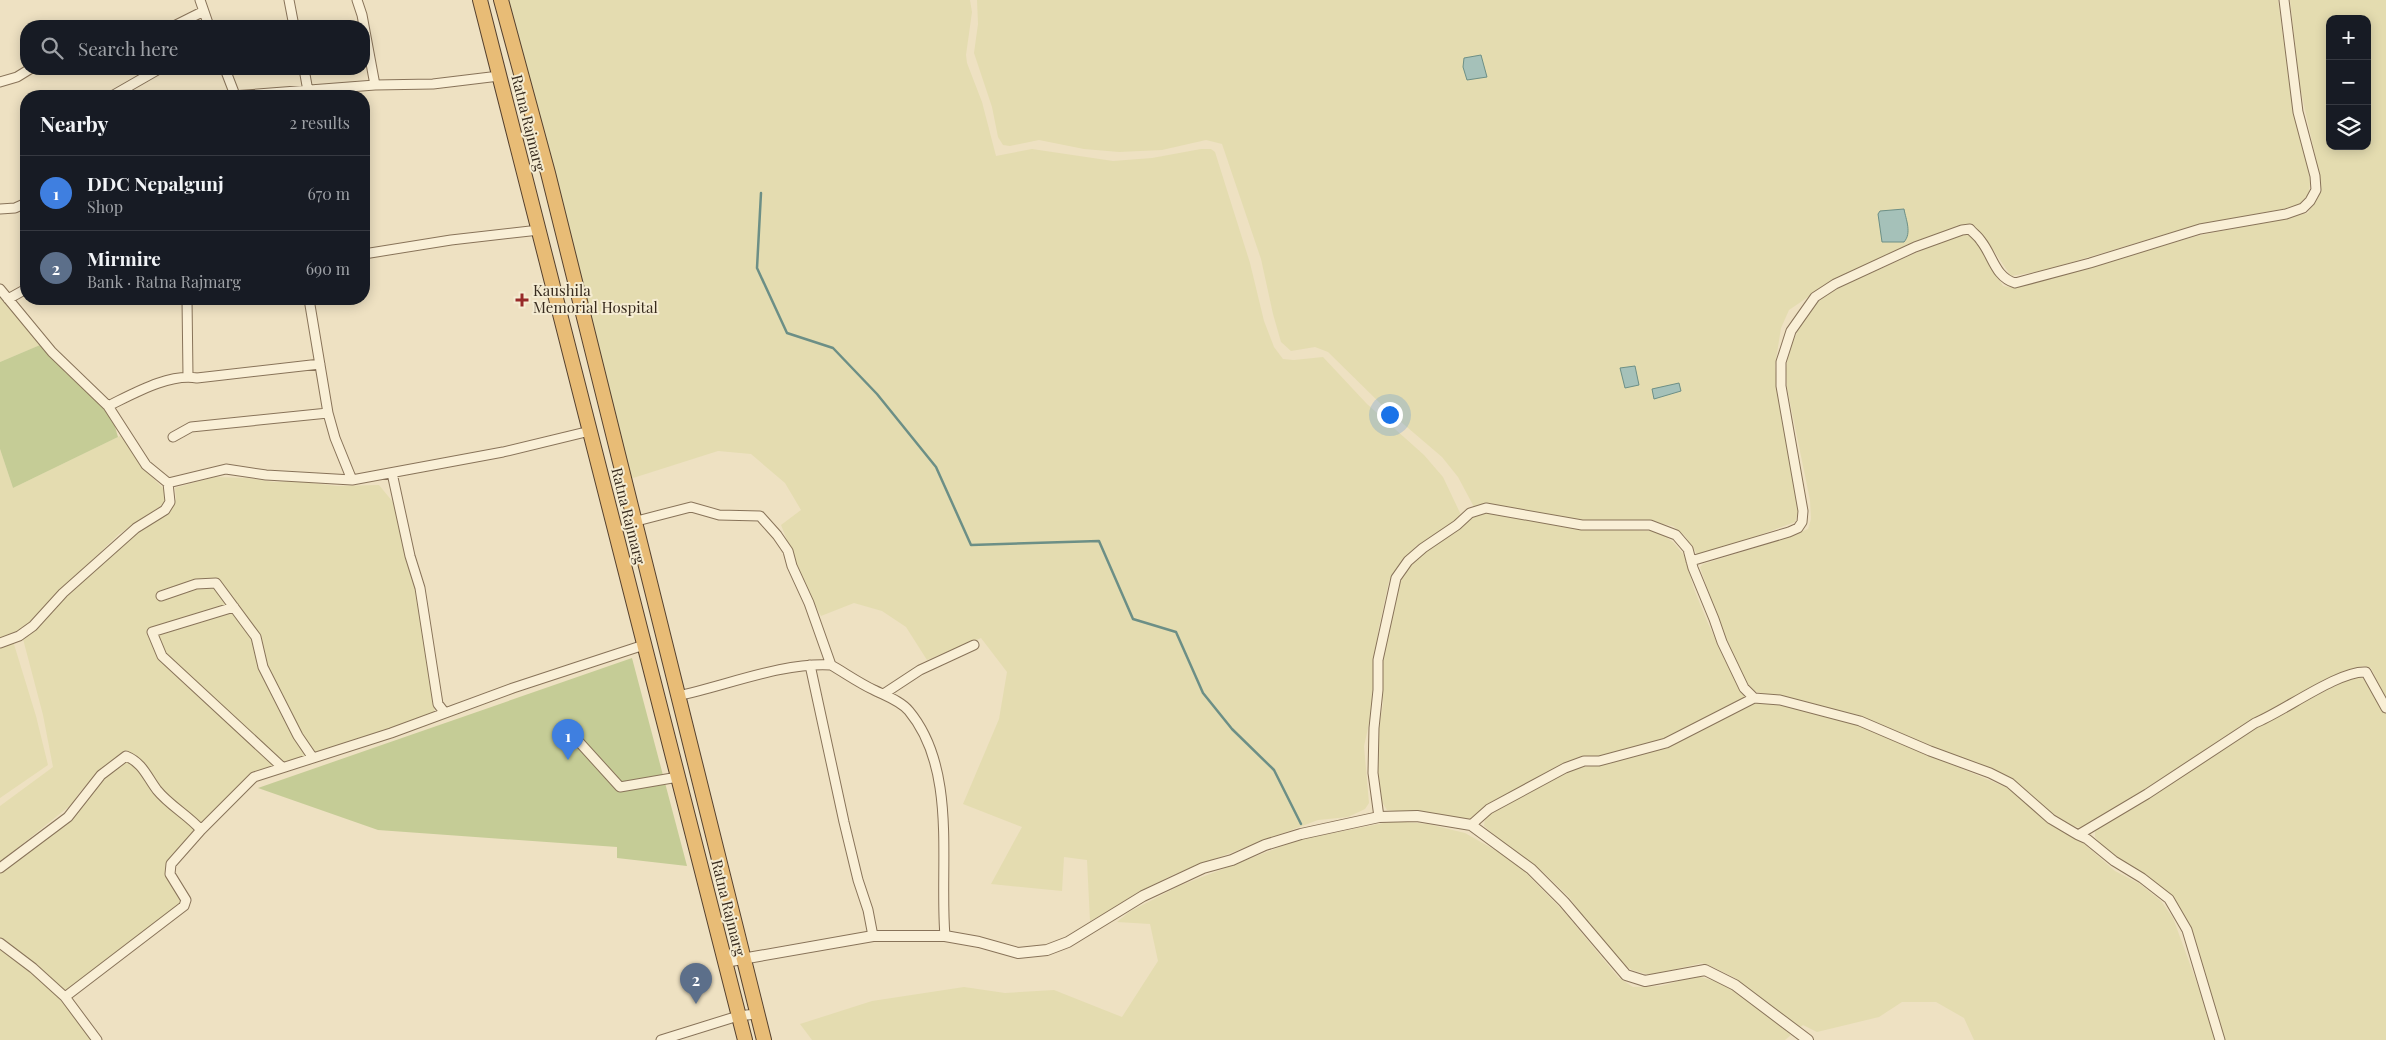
<!DOCTYPE html>
<html lang="en">
<head>
<meta charset="utf-8">
<style>
	body { margin:0; font-family:"Playfair Display",serif; background:#20242c; color:#f1f3f6 }
	.controls { position:absolute; right:15px; top:15px; display:grid; overflow:hidden; border-radius:10px; box-shadow:0 2px 12px #0003 }
	.controls button { width:45px; height:45px; display:grid; place-items:center; padding:0; border:0; border-bottom:1px solid #363941; background:#171b24; color:#f1f3f6; font:25px sans-serif }
	.you { position:absolute; left:1389px; top:414px; width:18px; height:18px; margin:-12px; border:4px solid #fff; border-radius:50%; background:#1a73e8; box-shadow:0 0 0 8px #1a73e833 }
	.badge { display:grid; place-items:center; width:32px; height:32px; border-radius:50%; background:#c8999a; color:#fff; font-size:16px; font-weight:700 }
	.pin { position:absolute; translate:-50% -41px; filter:drop-shadow(0 1px 2px #0008) }
	.pin::after { content:''; position:absolute; top:26px; width:18px; height:15px; background:inherit; clip-path:polygon(0 0,100% 0,50% 100%) }
	.list { margin:0; padding:0; list-style:none }
	h2 { display:flex; justify-content:space-between; align-items:center; height:65px; margin:0; padding:0 20px; font-size:21px }
	h2 small { font-size:16px; font-weight:400; color:#9ea1a6 }
	.list li { display:grid; grid-template-columns:32px 1fr auto; gap:15px; align-items:center; box-sizing:border-box; height:75px; padding:0 20px; border-top:1px solid #363941 }
	.list b { display:block; font-size:19px; white-space:nowrap }
	.list p { margin:0; font-size:16px; white-space:nowrap; color:#9ea1a6 }
	.list em { font-size:16px; font-style:normal; color:#9ea1a6 }
	.icon { flex:none; width:28px; height:28px; fill:none; stroke:currentColor; stroke-width:2; stroke-linecap:round; stroke-linejoin:round }
	.map { position:relative; flex:none; width:2386px; height:1040px; overflow:hidden }
	.search { position:absolute; background:#171b24; box-shadow:0 2px 12px #0003; left:20px; top:20px; width:350px; height:55px; display:flex; align-items:center; gap:12px; box-sizing:border-box; padding:0 18px; border-radius:20px; color:#9ea1a6; font-size:19px }
	.panel { position:absolute; background:#171b24; box-shadow:0 2px 12px #0003; left:20px; top:90px; width:350px; height:215px; border-radius:20px }
	.map>svg:first-child { display:block }
	.farmland { fill:#e4dcb0; fill-rule:evenodd }
	.green { fill:#c5cc96 }
	.water { fill:#a5c1b9; stroke:#6c8f86 }
	.lines { fill:none; stroke-linecap:round; stroke-linejoin:round }
	.stream { stroke:#6c8f86; stroke-width:2.5 }
	.minor-casing { stroke:#887359; stroke-width:11 }
	.tertiary-casing { stroke:#887359; stroke-width:12 }
	.trunk-casing { stroke:#56412e; stroke-width:16 }
	.minor { stroke:#f9efd6; stroke-width:9 }
	.tertiary { stroke:#f9efd6; stroke-width:10 }
	.trunk { stroke:#e8bc76; stroke-width:14 }
	.poi-dot { fill:#972a29; stroke:#f5ecd2; stroke-width:2 }
	.labels { text-anchor:middle; stroke-width:4; stroke-linejoin:round; paint-order:stroke }
	.street-label { font-size:15px; fill:#382b1e; stroke:#f5ecd2 }
	.poi-label { font-size:15px; fill:#382b1e; stroke:#f5ecd2; text-anchor:start }
</style>
</head>
<body>
<div class="map">
<svg width="2386" height="1040" viewBox="0 0 2386 1040">
	<rect width="100%" height="100%" fill="#eee1c2"/>
	<path class="farmland" d="M508,0H970L972,12L966,55L967,63L982,102L996,156L1032,149L1113,161L1152,158L1201,149H1211L1215,152L1250,263L1264,321L1274,347L1283,359L1294,360L1323,357L1367,404L1424,455L1443,477L1461,515L1456,522L1416,546L1389,581L1378,632L1373,706L1364,746L1369,803L1365,809L1348,817L1318,820L1175,874L1135,894L1107,912L1090,921L1087,860L1064,857L1062,891L991,884L1022,827L963,804L999,719L1007,672L981,638L927,660L906,627L882,611L854,603L821,616L805,586L781,525L801,510L785,483L751,454L718,451L630,479Z
		M977,0H2278L2294,111L2307,160L2310,183L2309,193L2301,204L2294,207L2200,224L2042,271L2011,276L1983,235L1976,228L1969,226L1925,238L1836,278L1789,310L1781,328L1775,366L1781,418L1791,460L1798,513L1795,522L1741,542L1697,554L1685,536L1673,526L1648,521H1592L1565,518L1504,506L1474,507L1458,477L1442,457L1387,410L1328,352L1315,347L1291,351L1281,342L1273,314L1261,259L1222,144L1206,140L1162,150L1119,152L1084,149L1039,140L1010,146L1003,145L998,137L992,107L974,53L978,24Z
		M2290,0H2386V700L2371,668L2364,666L2344,671L2261,718L2242,725L2144,793L2083,828L2073,826L2052,813L2019,784L2002,773L1978,766L1858,715L1753,691L1745,679L1720,627L1700,567L1703,564L1780,540L1808,529L1811,519L1810,500L1787,388L1786,369L1789,350L1806,313L1820,298L1851,282L1927,248L1966,233L1980,245L2003,286L2015,288L2197,236L2308,213L2321,189L2319,173L2299,83ZM2330,19H2367V146H2330Z
		M0,293L40,345L0,362Z
		M124,434L149,474L164,489L167,498L161,506L119,534L59,592L32,621L21,630L0,638V449L13,488Z
		M214,477L247,478L274,482L295,481L337,486L379,485L397,507L420,610L435,714L274,766L201,826L170,800L153,775L126,750L100,770L79,793L72,804L0,862V806L53,767L43,715L23,639L64,597L132,535L168,512L176,499L175,488Z
		M1481,512L1575,528L1658,531L1673,542L1684,555L1694,589L1707,621L1728,667L1745,693L1744,701L1660,742L1606,757H1581L1561,766L1469,819L1387,810L1380,799L1377,779L1378,732L1383,704L1381,678L1383,656L1396,591L1405,572L1419,557L1476,514Z
		M13,641L36,716L48,765L0,798V645Z
		M2358,677L2365,679L2386,713V1040H1974L1964,1018L1936,1002H1902L1879,1017L1817,1032L1803,1025L1799,1028L1735,978L1715,968L1702,963L1650,975L1632,970L1619,961L1597,936L1569,897L1542,871L1509,848L1484,826L1485,818L1493,811L1575,768L1608,764L1668,746L1748,705L1764,701L1779,703L1863,727L2010,789L2047,823L2082,842L2115,871L2140,884L2161,901L2173,918L2205,1005L2187,923L2176,901L2152,880L2108,852L2095,837V831L2106,821L2142,803L2252,729L2276,718L2343,681Z
		M127,759L132,761L198,829L176,853L172,882L180,900L178,908L66,991L0,938V871L65,823L101,779Z
		M1394,821L1428,824L1465,833L1502,854L1524,871L1566,914L1618,977L1633,987L1661,986L1697,976L1718,982L1747,999L1791,1035L1785,1040H812L800,1024L872,1001L964,987L1005,993L1054,990L1122,1017L1158,961L1150,924L1117,922L1129,912L1179,886L1298,840Z
		M0,947L59,997L93,1040H0Z"/>
	<path class="green" d="M40,345L47,348L65,372L111,413L118,437L13,488L0,449V362Z
		M632,658L687,866L617,858V847L378,830L258,788Z"/>
	<path class="water" d="M1481,55L1487,77L1467,80L1463,67L1464,58Z
		M1904,209C1906,220 1912,233 1904,242H1882L1878,214L1880,211Z
		M1635,366L1639,385L1625,388L1620,368Z
		M1679,383L1681,391L1654,399L1652,389Z"/>
	<g class="lines">
		<path class="stream" d="M761,193L757,268L787,333L833,348L877,394L936,467L971,545L1099,541L1133,619L1176,632L1203,693L1232,729L1274,770L1301,824"/>
		<defs>
			<path id="minor" d="M200,0L209,26
				M289,0L294,26
				M357,0L362,15L375,85
				M174,26L202,12
				M225,69L235,95
				M304,69L308,91
				M0,82L17,77L30,69
				M112,96L159,69
				M232,96L375,85L433,84L499,76
				M0,209L15,208L26,203
				M364,254L451,240L539,230
				M0,289L52,352L108,406L146,465L168,483L226,469L266,475L352,480L335,438L328,413L309,299
				M8,299L26,289
				M187,299L188,376
				M108,406C133,394 169,373 197,378L320,364
				M173,437L191,427L328,413
				M392,473L410,556L420,588L438,704L445,713
				M352,480L503,452L590,431
				M633,522L691,507L719,515L760,516L777,535L788,551L792,566L809,603L831,665C845,673 859,683 874,690C886,696 901,701 909,711C958,770 939,866 945,936
				M1691,561L1789,532L1798,528L1802,522L1803,511L1781,386V362L1791,331L1815,297L1835,284L1915,247L1962,230L1970,229C1973,233 1978,236 1981,241C1993,256 1995,277 2015,283L2090,263L2200,229L2286,214L2303,208L2310,201L2316,190L2315,176L2298,112L2284,0
				M161,596L196,584L216,583L256,637L263,667L298,736L313,758
				M234,607L152,632L162,656L282,767
				M0,643L19,636L33,626L63,593L136,528L165,510L170,502L168,483
				M810,665L844,822L858,880L868,910L873,936
				M885,693L920,670L974,645
				M677,696C726,686 782,662 831,665
				M571,733L620,787L678,777
				M1379,817L1373,773L1374,728L1378,690V660L1396,578L1408,561L1423,548L1457,525L1470,513L1486,508L1582,525H1650L1676,535L1688,549L1693,568L1714,619L1722,642L1744,688L1754,698
				M1471,825L1489,809L1565,768L1584,761H1599L1666,743L1754,698L1780,700L1860,721L1930,751L1990,773L2010,783L2051,819L2078,835L2147,794L2255,723C2283,712 2339,670 2366,672L2386,708
				M2078,835L2087,839L2114,861L2142,878L2169,899L2187,930L2220,1040
				M0,868L68,817L101,775L126,756C143,763 147,777 157,790C170,806 188,815 201,830
				M0,943L33,968L65,997L97,1040
				M65,997L184,906L186,900L170,874L171,864L201,830L254,777L391,733L513,688L644,645
				M661,1040L738,1016L756,1014"/>
			<path id="tertiary" d="M725,962L873,936H945L979,942L1018,953L1047,950L1068,942L1143,896L1203,868L1232,860L1265,845L1301,834L1379,817L1417,816L1471,825L1531,869L1564,902L1626,975L1645,981L1705,970L1735,985L1808,1040"/>
			<path id="trunk" d="M480,0L745,1040
				M501,0L548,173L764,1040"/>
		</defs>
		<use href="#minor" class="minor-casing"/>
		<use href="#tertiary" class="tertiary-casing"/>
		<use href="#trunk" class="trunk-casing"/>
		<use href="#minor" class="minor"/>
		<use href="#tertiary" class="tertiary"/>
		<use href="#trunk" class="trunk"/>
	</g>
	<path class="poi-dot" d="M519.5 292.5h5v5h5v5h-5v5h-5v-5h-5v-5h5z"/>
	<g class="labels">
		<g class="street-label">
			<text transform="translate(528 123) rotate(76)" y="5">Ratna Rajmarg</text>
			<text transform="translate(628 516) rotate(76)" y="5">Ratna Rajmarg</text>
			<text transform="translate(728 908) rotate(76)" y="5">Ratna Rajmarg</text>
		</g>
		<g class="poi-label">
			<text x="533" y="296">Kaushila<tspan x="533" dy="17">Memorial Hospital</tspan></text>
		</g>
	</g>
</svg>
<div class="controls">
<button>+</button>
<button>−</button>
<button><svg class="icon" aria-label="layers" viewBox="0 0 24 24"><path d="M12 4l9 5-9 5-9-5zM3 14l9 5 9-5"/></svg></button>
</div>
<div class="you"></div>
<div class="pin badge" style="left:568px;top:760px;background:#3f7fe0">1</div>
<div class="pin badge" style="left:696px;top:1004px;background:#5c6f8a">2</div>
<div class="search"><svg class="icon" aria-label="search" viewBox="0 0 24 24"><circle cx="10" cy="10" r="6"/><path d="M15 15l6 6"/></svg>Search here</div>
<section class="panel">
<h2>Nearby<small>2 results</small></h2>
<ul class="list">
<li><span class="badge" style="background:#3f7fe0">1</span><div><b>DDC Nepalgunj</b><p>Shop</p></div><em>670 m</em></li>
<li><span class="badge" style="background:#5c6f8a">2</span><div><b>Mirmire</b><p>Bank · Ratna Rajmarg</p></div><em>690 m</em></li>
</ul>
</section>
</div>
</body>
</html>
